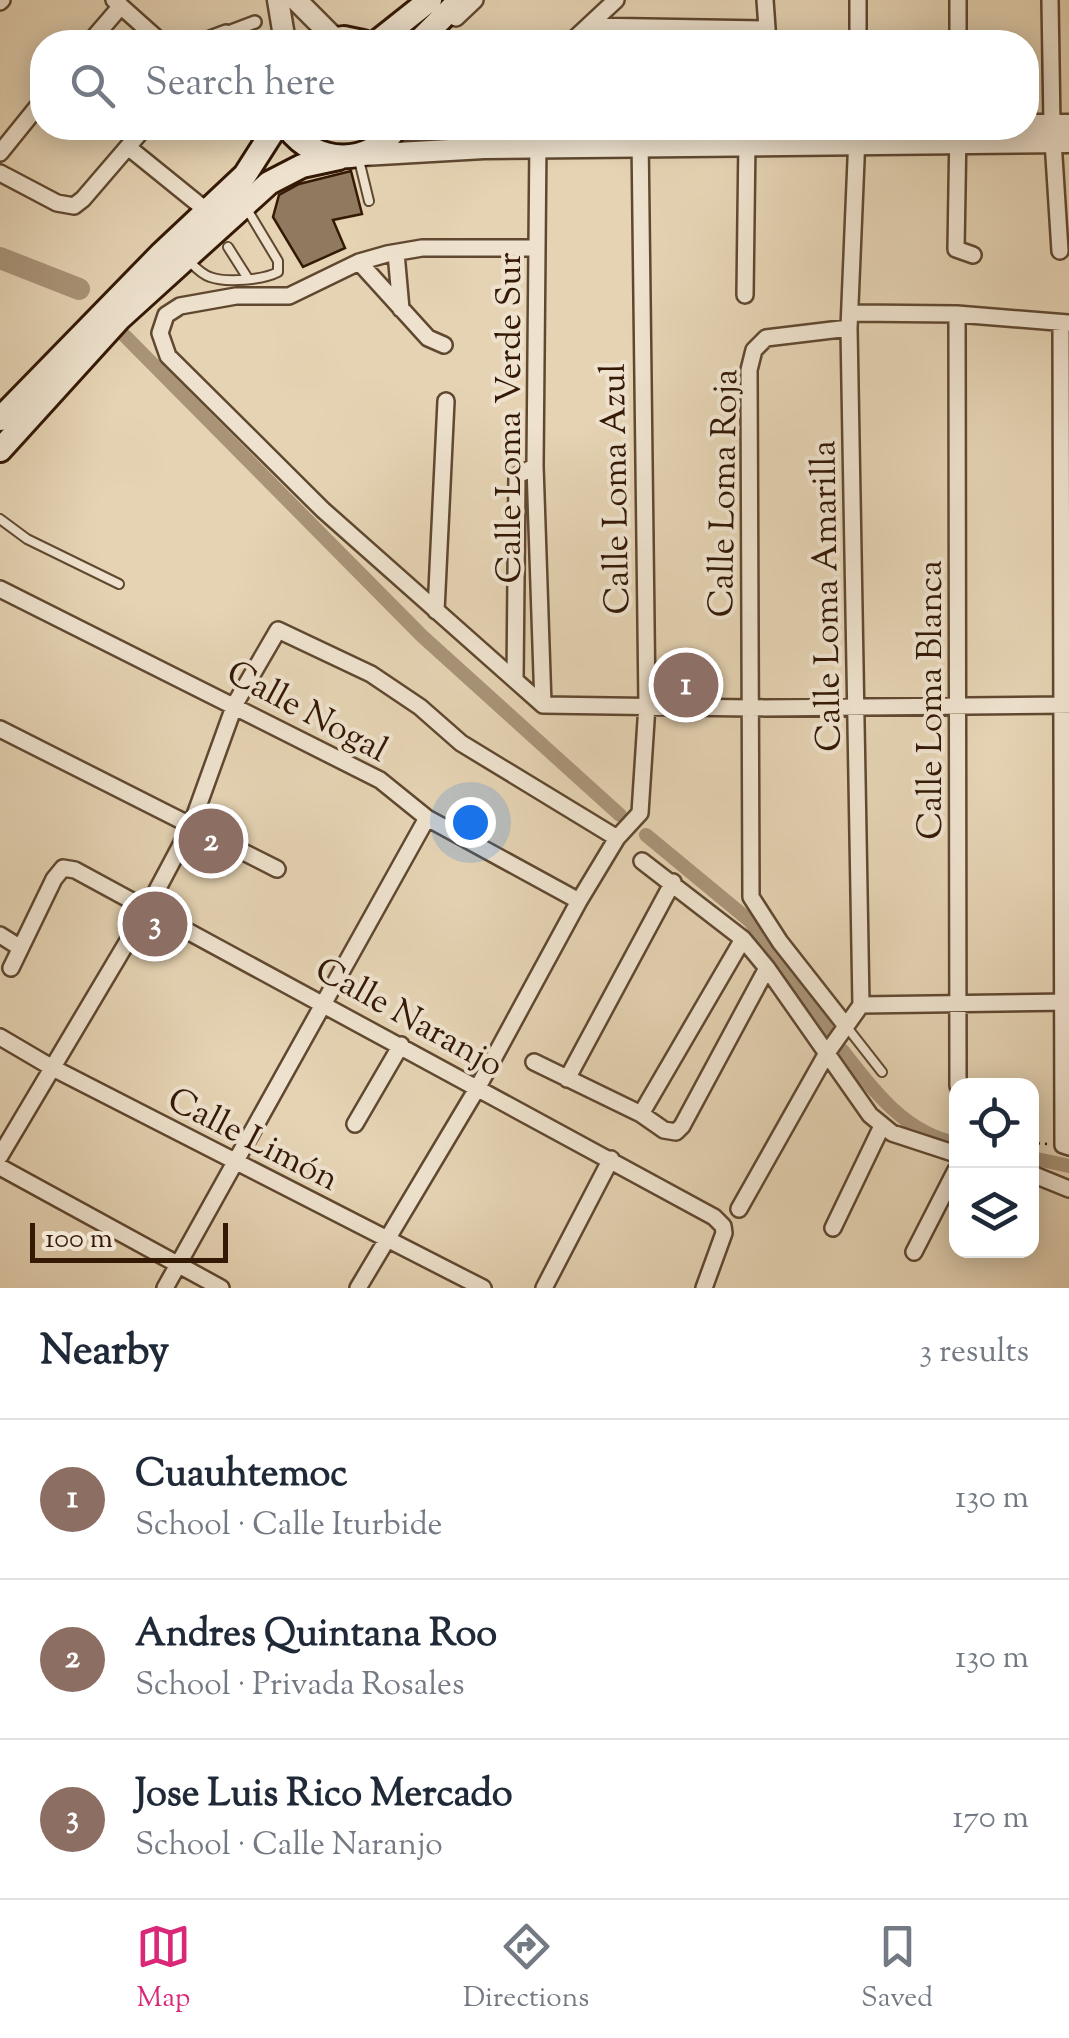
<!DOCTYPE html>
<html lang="en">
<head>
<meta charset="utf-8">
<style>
	body { margin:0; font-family:"Sorts Mill Goudy",serif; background:#f2f2f3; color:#1f2937 }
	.controls { position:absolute; right:30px; bottom:30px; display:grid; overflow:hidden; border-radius:20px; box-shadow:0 5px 25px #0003 }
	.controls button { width:90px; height:90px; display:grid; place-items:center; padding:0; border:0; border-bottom:2px solid #e0e1e3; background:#fff; color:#1f2937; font:50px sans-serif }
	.scale { position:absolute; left:30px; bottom:25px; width:198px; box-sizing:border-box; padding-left:10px; border:5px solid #341905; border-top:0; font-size:28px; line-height:35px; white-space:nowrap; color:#341905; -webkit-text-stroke:8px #eee2ce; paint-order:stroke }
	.you { position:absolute; left:470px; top:822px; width:35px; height:35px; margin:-25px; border:8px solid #fff; border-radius:50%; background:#1a73e8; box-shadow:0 0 0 15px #1a73e833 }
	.badge { display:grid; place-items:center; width:65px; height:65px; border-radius:50%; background:#db2777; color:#fff; font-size:32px; font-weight:700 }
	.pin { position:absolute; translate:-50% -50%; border:5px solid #fff; box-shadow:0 2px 10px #0006 }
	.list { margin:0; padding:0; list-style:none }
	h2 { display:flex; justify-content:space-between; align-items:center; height:130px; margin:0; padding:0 40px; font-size:42px }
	h2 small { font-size:32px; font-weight:400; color:#747a83 }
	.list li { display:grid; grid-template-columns:65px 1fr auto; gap:30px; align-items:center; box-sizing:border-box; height:160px; padding:0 40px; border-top:2px solid #e0e1e3 }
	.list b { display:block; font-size:38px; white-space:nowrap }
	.list p { margin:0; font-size:32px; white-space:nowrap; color:#747a83 }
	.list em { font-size:32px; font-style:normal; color:#747a83 }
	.icon { flex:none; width:55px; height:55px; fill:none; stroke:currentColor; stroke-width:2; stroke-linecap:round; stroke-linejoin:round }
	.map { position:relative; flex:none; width:1069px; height:1288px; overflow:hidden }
	.search { position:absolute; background:#fff; box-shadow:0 5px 25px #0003; left:30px; right:30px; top:30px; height:110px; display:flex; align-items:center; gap:25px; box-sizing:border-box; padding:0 35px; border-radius:40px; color:#747a83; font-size:38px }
	.sheet { height:610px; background:#fff }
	nav { display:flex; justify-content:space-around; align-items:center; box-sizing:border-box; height:140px; border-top:2px solid #e0e1e3; background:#fff; font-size:28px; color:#747a83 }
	nav a { display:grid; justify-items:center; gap:5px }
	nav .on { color:#db2777 }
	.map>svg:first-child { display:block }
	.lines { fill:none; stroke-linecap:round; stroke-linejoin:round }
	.canal { stroke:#a99478; stroke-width:14 }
	.river { stroke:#a99478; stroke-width:22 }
	.building { fill:#907a5f; stroke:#341905; stroke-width:2.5 }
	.service-casing { stroke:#604830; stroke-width:12 }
	.pedestrian-casing { stroke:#604830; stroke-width:16 }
	.minor-casing { stroke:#604830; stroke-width:20 }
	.tertiary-casing { stroke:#604830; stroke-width:25 }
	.secondary-casing { stroke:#341905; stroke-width:28 }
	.path { stroke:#341905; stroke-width:2.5; stroke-dasharray:8 5; stroke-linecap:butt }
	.service { stroke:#eee2ce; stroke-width:8 }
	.pedestrian { stroke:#eee2ce; stroke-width:11 }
	.minor { stroke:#eee2ce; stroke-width:15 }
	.tertiary { stroke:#eee2ce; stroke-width:20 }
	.secondary { stroke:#eee2ce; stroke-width:22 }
	.labels { text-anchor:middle; stroke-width:8; stroke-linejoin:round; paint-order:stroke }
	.street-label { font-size:35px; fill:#341905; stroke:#eee2ce }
</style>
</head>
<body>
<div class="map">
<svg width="1069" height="1288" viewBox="0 0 1069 1288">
	<rect width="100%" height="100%" fill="#e5d3b3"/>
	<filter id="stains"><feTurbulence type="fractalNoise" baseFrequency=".002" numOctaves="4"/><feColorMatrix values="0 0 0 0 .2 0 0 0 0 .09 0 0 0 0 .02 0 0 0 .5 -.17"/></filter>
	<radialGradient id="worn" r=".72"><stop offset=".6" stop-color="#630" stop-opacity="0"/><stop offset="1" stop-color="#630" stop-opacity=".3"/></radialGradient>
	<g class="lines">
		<path class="canal" d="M125,336L422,636L620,815
			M646,835L750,921L829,1032
			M843,1051C873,1090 905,1133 956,1143
			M1032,1158L1069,1166"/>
		<path class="river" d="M0,258L79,289"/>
	</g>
	<path class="building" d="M351,171L362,214L333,220L345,248L303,267L273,217L279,195L299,184Z"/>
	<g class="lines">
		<defs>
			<path id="service" d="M358,156L369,201
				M228,247L247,277
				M189,261C195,267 201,274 210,277C226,283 263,280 278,272V261L245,206
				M0,519L27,539L119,584
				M846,1026L882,1072"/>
			<path id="pedestrian" d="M226,33L255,22"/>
			<path id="minor" d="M114,0L161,42
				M765,0L768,42
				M858,0V42
				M1050,0L1052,125L1060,251
				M0,2L2,0
				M456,18L475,0
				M588,26L766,29
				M90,42L121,6
				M202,42L226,33
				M571,42L616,0
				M958,42V0
				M958,128L956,249L973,255
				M538,139L535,466L543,705
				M128,147L207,211
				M0,153L42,101
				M0,173L57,203L74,206L83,199L144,128
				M537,248H422L387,254L359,262L289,296H236L180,306L166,315L160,333L168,356L323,510L543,705
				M396,253L401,309
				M359,262L428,338L444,345
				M745,295L747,139
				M852,313L957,314L1068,323
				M957,314L958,1086
				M1061,323L1063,1145L1069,1147
				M0,589L380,780L427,818L579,901
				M436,611L446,401
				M515,680L517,476L535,466
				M543,705L750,708L1069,705
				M0,729L277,869
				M642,861L743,939L767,968L870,1115L892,1133L956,1154
				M0,935L19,947
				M11,968L54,879L63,868L75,870L714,1217L723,1226L724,1233L704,1288
				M861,1005L1069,1002
				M846,1026L780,942L751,897L749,370L754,350L766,338L849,328
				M0,1037L51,1067L483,1288
				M534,1062L641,1114L664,1130L676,1132L682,1126L767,968
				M567,1079L673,882
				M641,1114L743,939
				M355,1124L401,1045
				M0,1156L148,907L191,826L235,704L278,630L371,674L420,707L461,743L617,838
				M0,1167L221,1288
				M1032,1174L1069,1189
				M739,1209L827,1053L861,1005L849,328L857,136
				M833,1228L882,1126
				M914,1252L956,1170
				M165,1288L427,818
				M358,1288L478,1087L579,901L617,838L640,813L647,705L640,136
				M544,1288L611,1159"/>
			<path id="tertiary" d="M278,0L285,42
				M296,0L334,38
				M1026,125H1069
				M438,128L485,131L875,128
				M363,155L484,148L1069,142"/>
			<path id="secondary" d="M316,42L344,38L363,42
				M377,42L430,0
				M418,42L460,0
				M288,128C316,165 369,167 396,128
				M0,419L161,254L245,175L275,128
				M0,450L119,319L269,183L302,166L339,158"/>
		</defs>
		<use href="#service" class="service-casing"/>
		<use href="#pedestrian" class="pedestrian-casing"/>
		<use href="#minor" class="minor-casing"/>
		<use href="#tertiary" class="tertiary-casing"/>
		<use href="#secondary" class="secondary-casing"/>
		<path class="path" d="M1032,1143L1047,1144"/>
		<use href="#service" class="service"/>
		<use href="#pedestrian" class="pedestrian"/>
		<use href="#minor" class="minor"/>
		<use href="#tertiary" class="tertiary"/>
		<use href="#secondary" class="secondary"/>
	</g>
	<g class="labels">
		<g class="street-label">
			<text transform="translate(508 418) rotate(-90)" y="12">Calle Loma Verde Sur</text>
			<text transform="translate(614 489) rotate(-91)" y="12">Calle Loma Azul</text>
			<text transform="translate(722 493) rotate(-89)" y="12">Calle Loma Roja</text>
			<text transform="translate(825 596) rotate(-91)" y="12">Calle Loma Amarilla</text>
			<text transform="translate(929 700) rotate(-90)" y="12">Calle Loma Blanca</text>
			<text transform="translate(308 710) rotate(28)" y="12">Calle Nogal</text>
			<text transform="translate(410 1016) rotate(29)" y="12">Calle Naranjo</text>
			<text transform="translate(254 1138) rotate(27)" y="12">Calle Limón</text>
		</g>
	</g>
	<rect width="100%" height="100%" filter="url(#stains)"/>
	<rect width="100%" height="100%" fill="url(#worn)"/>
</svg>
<div class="controls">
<button><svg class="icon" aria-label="locate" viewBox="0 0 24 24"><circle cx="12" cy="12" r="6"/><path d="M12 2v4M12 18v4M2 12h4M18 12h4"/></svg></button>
<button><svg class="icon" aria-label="layers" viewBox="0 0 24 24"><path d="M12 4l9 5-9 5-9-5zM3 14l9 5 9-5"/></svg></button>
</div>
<div class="scale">100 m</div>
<div class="you"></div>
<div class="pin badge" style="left:686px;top:685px;background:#8d6e63">1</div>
<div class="pin badge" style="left:211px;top:841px;background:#8d6e63">2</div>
<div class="pin badge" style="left:155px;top:924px;background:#8d6e63">3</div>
<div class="search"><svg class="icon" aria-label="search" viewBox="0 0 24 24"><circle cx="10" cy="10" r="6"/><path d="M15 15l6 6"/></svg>Search here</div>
</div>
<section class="sheet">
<h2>Nearby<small>3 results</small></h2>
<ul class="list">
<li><span class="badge" style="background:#8d6e63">1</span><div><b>Cuauhtemoc</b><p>School · Calle Iturbide</p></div><em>130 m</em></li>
<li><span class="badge" style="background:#8d6e63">2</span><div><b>Andres Quintana Roo</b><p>School · Privada Rosales</p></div><em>130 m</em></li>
<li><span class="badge" style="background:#8d6e63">3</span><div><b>Jose Luis Rico Mercado</b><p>School · Calle Naranjo</p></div><em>170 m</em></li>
</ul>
</section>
<nav>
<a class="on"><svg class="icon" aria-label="map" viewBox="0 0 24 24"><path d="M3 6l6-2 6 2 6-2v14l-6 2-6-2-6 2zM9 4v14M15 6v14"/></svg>Map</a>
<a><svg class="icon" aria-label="directions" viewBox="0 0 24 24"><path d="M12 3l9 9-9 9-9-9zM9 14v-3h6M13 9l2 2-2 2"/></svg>Directions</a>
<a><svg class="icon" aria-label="saved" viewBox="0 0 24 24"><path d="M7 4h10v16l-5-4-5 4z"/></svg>Saved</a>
</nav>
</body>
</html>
